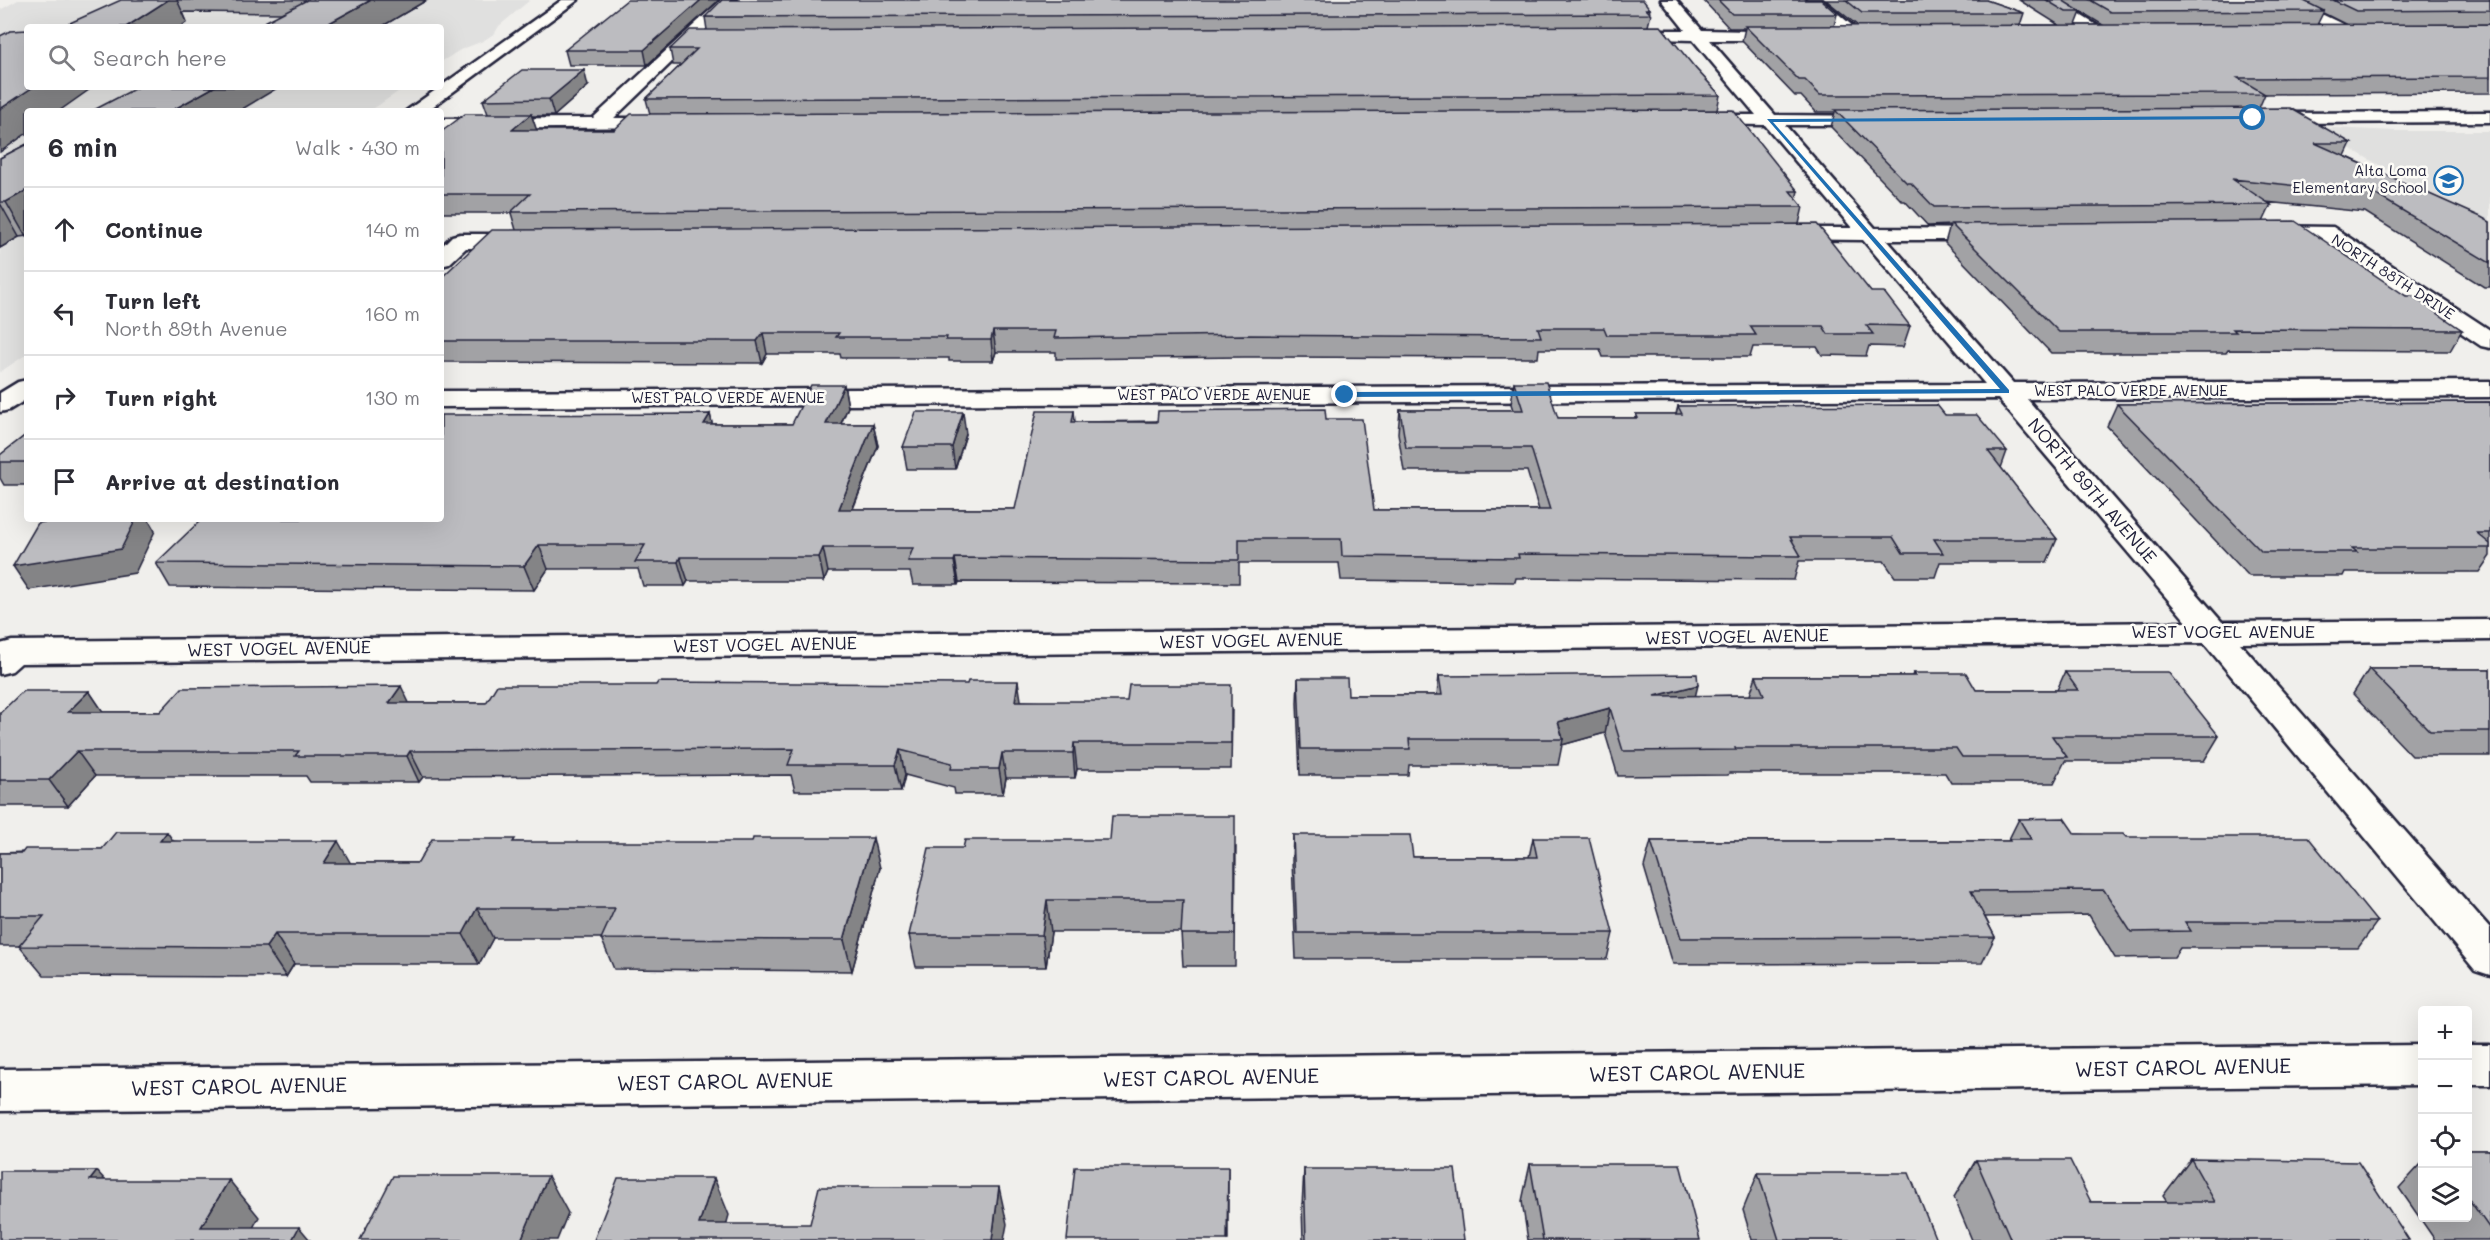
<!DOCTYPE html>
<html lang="en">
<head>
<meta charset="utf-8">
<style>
	body { margin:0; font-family:Mali,sans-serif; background:#f7f7f7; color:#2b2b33 }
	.controls { position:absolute; right:18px; bottom:18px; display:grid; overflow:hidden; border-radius:6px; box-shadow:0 6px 24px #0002 }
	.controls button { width:54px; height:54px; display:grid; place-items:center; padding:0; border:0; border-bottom:2px solid #e1e1e2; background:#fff; color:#2b2b33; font:30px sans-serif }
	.stop { position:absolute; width:18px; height:18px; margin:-14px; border:4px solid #1f6fb2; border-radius:50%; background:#fff }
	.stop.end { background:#1f6fb2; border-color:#fff; box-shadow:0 2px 6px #0008 }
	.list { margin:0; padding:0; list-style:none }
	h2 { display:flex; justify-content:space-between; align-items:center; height:78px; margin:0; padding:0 24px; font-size:26px }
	h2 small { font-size:20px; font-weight:400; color:#7c7c81 }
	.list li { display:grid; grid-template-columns:39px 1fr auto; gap:18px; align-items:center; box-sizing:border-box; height:84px; padding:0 24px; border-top:2px solid #e1e1e2 }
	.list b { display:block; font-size:22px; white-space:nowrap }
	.list p { margin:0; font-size:20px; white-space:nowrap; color:#7c7c81 }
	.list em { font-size:20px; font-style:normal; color:#7c7c81 }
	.icon { flex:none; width:33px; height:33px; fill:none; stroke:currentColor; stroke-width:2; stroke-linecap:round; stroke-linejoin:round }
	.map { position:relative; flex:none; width:2490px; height:1240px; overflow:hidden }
	.search { position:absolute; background:#fff; box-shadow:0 6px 24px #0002; left:24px; top:24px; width:420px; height:66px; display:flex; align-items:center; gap:15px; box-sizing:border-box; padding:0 21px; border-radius:6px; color:#7c7c81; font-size:22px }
	.panel { position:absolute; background:#fff; box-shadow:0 6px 24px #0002; left:24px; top:108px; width:420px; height:414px; border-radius:6px }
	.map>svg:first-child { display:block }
	.built { fill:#e0e0df }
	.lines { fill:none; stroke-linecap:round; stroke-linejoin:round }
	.minor-casing { stroke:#22223b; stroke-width:5 }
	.major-casing { stroke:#22223b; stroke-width:5 }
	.minor { fill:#fdfcf7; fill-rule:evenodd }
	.major { fill:#fdfcf7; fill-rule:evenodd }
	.wall { fill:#a2a2a5; stroke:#22223b; stroke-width:1.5; fill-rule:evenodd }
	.shaded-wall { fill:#848486; stroke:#22223b; stroke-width:1.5 }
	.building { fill:#bcbcc0; stroke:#22223b; stroke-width:1.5 }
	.route { fill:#1f6fb2 }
	.labels { text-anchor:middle; stroke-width:5; stroke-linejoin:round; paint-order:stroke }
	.far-poi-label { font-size:15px; fill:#22223b; stroke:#fdfcf7; text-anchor:end }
	.far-street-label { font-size:15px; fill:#22223b; stroke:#fdfcf7 }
	.street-label { font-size:18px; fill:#22223b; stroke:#fdfcf7 }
	.near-street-label { font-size:21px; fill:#22223b; stroke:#fdfcf7 }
</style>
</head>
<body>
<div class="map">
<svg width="2490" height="1240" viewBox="0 0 2490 1240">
	<rect width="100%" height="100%" fill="#f0efec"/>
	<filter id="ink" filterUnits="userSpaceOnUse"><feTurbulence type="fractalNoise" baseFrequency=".0167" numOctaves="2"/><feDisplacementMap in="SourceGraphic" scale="12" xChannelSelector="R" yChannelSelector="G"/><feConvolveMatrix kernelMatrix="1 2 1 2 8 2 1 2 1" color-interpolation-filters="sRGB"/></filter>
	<g filter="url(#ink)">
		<path class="built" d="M18,0H530L499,26L495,33L483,41L460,50L441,62V27H27V87H405L370,111H27V354L0,372V10Z
			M2313,127L2395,131H2490V229Z"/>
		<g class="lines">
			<defs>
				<path id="minor" d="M721,0H736L614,118H664L670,119L673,123L670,127L441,129V119L593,118Z
					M1661,0H1676L1702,30L1794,32L1797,35L1794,38L1789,40H1710L1775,115L1882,116L1885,120L1882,124L1876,125H1785L1875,228L2000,229L2003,234L2000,239L1992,240H1887L2013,383L2490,381V397L2027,399L2222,622L2490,620V640L2240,643L2490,928V975L2475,970L2204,643L21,663L12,671L0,674V644L12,641L2187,622L1998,399L441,407V391L1985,384L1863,240L1772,239L1769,234L1772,229L1780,228H1852L1765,125L1691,124L1688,120L1691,116L1697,115H1756L1693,40L1620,38L1617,35L1620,32L1625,30H1685Z
					M1806,0H1822L1862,34L1854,39L1849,37Z
					M2039,0H2056L2111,34L2103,39L2098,37Z
					M2273,0H2292L2355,30L2358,33L2350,38L2345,36Z
					M2490,112V122L2261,123L2255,122L2252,118L2255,114L2261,113Z
					M2266,226L2333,227L2490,330V348L2481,346L2320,238L2258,237L2255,232L2258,227Z
					M460,234H525L533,236L536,241L533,246L525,248H466L449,264L441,266V247L452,236Z
					M2422,1045V1085L0,1111V1069Z
					M2468,1045H2490V1085H2468Z"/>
				<path id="major" d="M562,0H578L427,111H406Z
					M27,380V399L9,410L0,412V393L18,382Z"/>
			</defs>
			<use href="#minor" class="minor-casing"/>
			<use href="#major" class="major-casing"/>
			<use href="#minor" class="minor"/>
			<use href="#major" class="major"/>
		</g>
		<path class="wall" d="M168,0H427L381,27L283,13L183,12L187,22L180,27H126Z
			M719,0L647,65H569L565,50Z
			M1703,0H1821L1837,14L1834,26H1858L1826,0H1986L2024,13L2020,25H2059L2019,0H2490V93L2265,94L2259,108L2351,143L2345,156L2490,222V287H2484L2365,212L2266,202L2271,205L2263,222L2406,296L2462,330L2450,351L2228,350L2226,353H2051L1945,243L1950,225L1928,226L1905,201H1902L1831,127L1835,112H1816L1801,96H1795L1742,41L1745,28H1729ZM2078,10L2103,25H2076L2081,12ZM2323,13L2347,25H2317Z
			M1650,9L1649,13L1651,14L1648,26L1696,69L1720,95L1717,110L1798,191L1796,199L1803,207L1799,224L1871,292L1910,326L1903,347L1869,346L1866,356L1822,355L1817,347H1753L1750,357H1603L1600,349H1539L1538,358L1244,357L1056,359V352H996L993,361H949V358H841L840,354H767L762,363L441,362V278L516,230L511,213H441V132L488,114L483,100L588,86L554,116H532L536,130H614L650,114L646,99L681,65H673L670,49L707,30L705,17Z
			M27,144V236L19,237L0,248V158Z
			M1514,382L1558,418H1636V414H1676L1678,406L1945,415L2007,451L2001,468L2057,539L2047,562H1940L1935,577H1895L1884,561H1799L1794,580L1516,578L1515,582L1341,580L1339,563H1239V583L959,582L958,585H913L910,572H828L824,581H688L685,586H643L638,569H548L534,590L170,587L156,563L710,414L712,424H792L844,385L848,407L841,424H873L878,446L853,509H1015L1074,411L1075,422L1326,419L1374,510H1539L1527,471H1404L1398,433L1400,410H1513L1511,404Z
			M2490,402V556L2479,572H2345L2343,576H2249L2107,426L2117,404Z
			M27,434V485H4L0,478V455Z
			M966,434L955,469H907L903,447Z
			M2369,669H2490V756H2412L2353,694Z
			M2065,672L2219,736L2204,761H2065L2054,783H1951L1945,773H1729L1728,775L1618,776L1605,733L1562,745L1558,765H1409L1408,775H1300L1297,703L1298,678L1348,695H1437L1439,676L1695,696L1750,695L1756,676H1912L1913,673L1976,690H2057Z
			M89,691L103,712H160L409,703L1021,701L1232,710L1231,769H1077L1075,778H1006L1003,794H955L954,788L905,775L901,791H795L791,775L423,777L419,782H310L306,776H95L68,806H0V713Z
			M2019,819L2075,834L2126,837L2377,922L2358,948H2180L2174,957L2115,958L2089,915L1985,917L1995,937L1982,963L1673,964L1644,867L1651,841H2008Z
			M1293,835L1413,857H1529L1533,838L1613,933L1607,959H1296L1292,861Z
			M173,841L350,863H418L517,842L880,868L852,971L614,969L601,938H493L479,964H294L286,977L44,976L19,946H0V853L102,849Z
			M1236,847L1235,966H1183L1181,932H1051L1046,967H916L909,935Z
			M2468,1151H2490V1240H2435L2399,1188L2422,1163V1218H2468Z
			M2191,1159L2409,1240H1972L1954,1197L1976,1160L2091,1202H2167L2163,1196Z
			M1530,1164L1700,1240H1528L1522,1201Z
			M1304,1169L1464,1240H1303L1302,1206Z
			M1758,1173L1936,1240H1752L1743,1210Z"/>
		<path class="shaded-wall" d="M168,0H177L187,22L180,27H126Z
			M371,0H427L381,27H322Z
			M701,0H719L647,65L644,50Z
			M584,70L588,86L554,116L549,99Z
			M33,87H93L59,111H27V133L0,152V109Z
			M214,87H279L239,111H171Z
			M531,114L537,131L512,130Z
			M27,190V236L26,237L6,202Z
			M0,203L19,237L0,248Z
			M993,331L996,352L993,361L991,340Z
			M763,333L767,354L762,363L757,341Z
			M844,385L848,407L831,446L826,424Z
			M963,412L966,434L955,469L952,447Z
			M710,414L715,436L704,424Z
			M873,424L878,446L843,532L839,509Z
			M136,519H148L155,531L135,573L29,590L13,566Z
			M539,545L548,569L534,590L524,566Z
			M823,548L828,572L824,581L819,557Z
			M680,557L688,581L685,586L678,562Z
			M955,558L959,582L958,585L954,561Z
			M1018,681L1022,706L1015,701Z
			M1698,685L1692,710L1655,696Z
			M401,686L413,711L389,703Z
			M89,691L106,716L68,712Z
			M1610,708L1605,733L1562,745L1563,739L1558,722Z
			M1074,743L1077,769L1075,778L1073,753Z
			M900,750L905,775L901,791L895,765Z
			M77,751L95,776L68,806L49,780Z
			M410,751L423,777L419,782L407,756Z
			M1002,753L1006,778L1003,794L999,769Z
			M167,832L188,862L160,841Z
			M873,838L880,868L852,971L844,940Z
			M338,841L355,871L324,863Z
			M1047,900L1051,932L1046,967L1042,935Z
			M477,908L493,938L479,964L463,934Z
			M275,934L294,964L286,977L266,947Z
			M1228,1167V1240H1227Z
			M97,1171L130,1208L90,1180Z
			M548,1176L568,1213L557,1240H521Z
			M714,1178L729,1215L722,1240L699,1224Z
			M229,1180L259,1217L246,1240L201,1227Z
			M999,1187L1007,1224L1004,1240H992Z
			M299,1227L310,1240H292Z"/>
		<path class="building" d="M121,0H168L126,27H61Z
			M307,0H371L322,27H255Z
			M627,0H701L644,50H565Z
			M722,0H1643L1650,9H1646L1651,14L705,17Z
			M1718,0H1821L1837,14H1732Z
			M1846,0H1986L2024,13H1862Z
			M2046,0H2062L2081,12H2066Z
			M2090,0H2302L2324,11L2111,12Z
			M2333,0H2490V10L2356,11Z
			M2490,24V77L2238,78L2265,94L1820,95L1805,80H1799L1745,26Z
			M1661,26L1696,69L1720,95L646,99L697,49H670L690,30Z
			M27,30V87H33L0,109V36L10,31Z
			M522,70H584L549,99L483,100Z
			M138,87H214L171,111H92Z
			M2290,108L2351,143H2315L2481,217L2490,222V263L2375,194L2232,179L2271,205L1934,207L1911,183H1907L1835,110Z
			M1733,110L1798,191H1790L1803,207L511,212L530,194H441V132L465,114H531L512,130H614L631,114Z
			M27,144V190L6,202H0V158Z
			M2295,221L2406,296H2412L2462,330L2233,329L2236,332H2059L1951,224Z
			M1817,224L1871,292H1884L1910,326L1866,325L1873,334H1828L1823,326H1750L1756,335H1607L1604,328H1538L1541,337L1244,335L1054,338L1056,331H993L991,340H946L947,337H836L839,333H763L757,341H441V278L492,230Z
			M1514,382H1546L1558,418H1638L1636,414H1682L1678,406L1937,405L1945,415H1977L2007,451H1988L2057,539H1934L1943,553H1903L1893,537H1790L1801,556L1518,554L1519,558L1342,556L1341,539H1239V560L955,558L954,561H908L913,548H823L819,557H680L678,562H635L645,545H539L524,566L156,563L202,519H441V415L710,414L704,424H792L811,385H844L826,424H873L839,509H1015L1037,411H1074L1072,422H1157L1158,411L1325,409L1326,419H1362L1374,510H1550L1531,448H1406L1400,410H1523Z
			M2490,402V533H2477L2490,544V548H2352L2357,552H2262L2117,404Z
			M916,412H963L952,447H903Z
			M27,434V462H0V455Z
			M67,519H136L121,549L13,566L38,523Z
			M2369,669H2490V731H2430Z
			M2065,672H2168L2219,736H2052L2067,757H1962L1956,748H1735L1736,750L1623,751L1610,708L1558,722L1563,739H1409L1410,749H1301L1298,678H1347L1348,695H1442L1439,676L1697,674L1698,685L1655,696L1764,695L1756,676H1915L1913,673H1966L1976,690H2078Z
			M968,681H1018L1015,701H1127L1129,685H1231V743H1074L1073,753H1002L999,769H951L952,763L900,750L895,765H788L794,749L410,751L407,756H295L299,751H77L49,780H0V713L23,691H89L68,712H160L182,688L401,686L389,703H486L497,685H656L658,682L967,684Z
			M1112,816H1235V934H1181L1183,900H1047L1042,935H909L929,848H963L965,840H1110Z
			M2064,818L2075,834H2123L2126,837H2308L2377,922H2185L2191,931L2131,932L2104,890L1971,891L1995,937L1681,938L1651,841H2010L2009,839H2031L2019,819Z
			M116,832H167L160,841H338L324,863H418L432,839H515L513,842H752L753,838H873L844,940L601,939L615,908H477L463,934H275L266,947L19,946L44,916H0V853H22L25,849H102Z
			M1293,835H1410L1413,857H1537L1533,838H1589L1613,933H1297Z
			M2468,1151H2490V1229L2468,1198Z
			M2191,1159L2358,1162L2409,1240H2011L1976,1160H2070L2091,1202H2215Z
			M1530,1164H1680L1700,1240H1543Z
			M1075,1167H1228L1227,1240H1067Z
			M1304,1169H1455L1464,1240H1306Z
			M0,1171H97L90,1180H229L201,1227H299L292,1240H0Z
			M1758,1173H1909L1936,1240H1779Z
			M393,1176H548L521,1240H360Z
			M618,1178H714L699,1224H810L819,1187H999L992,1240H594Z"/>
	</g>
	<path class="route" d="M2253,116L2255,119L1773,122L2009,390V393L1345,397L1341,395L1345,392L2000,389L1767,119Z"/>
	<defs>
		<symbol id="school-ring" viewBox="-11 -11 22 22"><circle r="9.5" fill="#fdfcf7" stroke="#1f6fb2" stroke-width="1.5"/><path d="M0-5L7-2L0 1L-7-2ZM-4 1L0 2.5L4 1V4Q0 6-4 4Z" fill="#1f6fb2"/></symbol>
	</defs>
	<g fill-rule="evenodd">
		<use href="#school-ring" x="2432" y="164" width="33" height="33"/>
	</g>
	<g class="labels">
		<g class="far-poi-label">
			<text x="2427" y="176">Alta Loma<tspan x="2427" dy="17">Elementary School</tspan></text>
		</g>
		<g class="far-street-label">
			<text transform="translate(2393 277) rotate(33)" y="5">NORTH 88TH DRIVE</text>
			<text x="2131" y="396">WEST PALO VERDE AVENUE</text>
			<text x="1214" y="400">WEST PALO VERDE AVENUE</text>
			<text x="728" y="403">WEST PALO VERDE AVENUE</text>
		</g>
		<g class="street-label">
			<text transform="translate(2092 491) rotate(49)" y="6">NORTH 89TH AVENUE</text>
			<text x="2223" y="638">WEST VOGEL AVENUE</text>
			<text transform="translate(1737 637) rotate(-1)" y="6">WEST VOGEL AVENUE</text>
			<text transform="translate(1251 641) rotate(-1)" y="6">WEST VOGEL AVENUE</text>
			<text transform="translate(765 645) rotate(-1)" y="6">WEST VOGEL AVENUE</text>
			<text transform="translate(279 649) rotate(-1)" y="6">WEST VOGEL AVENUE</text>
		</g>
		<g class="near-street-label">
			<text transform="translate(2183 1068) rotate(-1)" y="7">WEST CAROL AVENUE</text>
			<text transform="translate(1697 1073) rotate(-1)" y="7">WEST CAROL AVENUE</text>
			<text transform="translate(1211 1078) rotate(-1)" y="7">WEST CAROL AVENUE</text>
			<text transform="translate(725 1082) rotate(-1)" y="7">WEST CAROL AVENUE</text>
			<text transform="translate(239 1087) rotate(-1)" y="7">WEST CAROL AVENUE</text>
		</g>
	</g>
</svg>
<div class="controls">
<button>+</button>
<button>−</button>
<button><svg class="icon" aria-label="locate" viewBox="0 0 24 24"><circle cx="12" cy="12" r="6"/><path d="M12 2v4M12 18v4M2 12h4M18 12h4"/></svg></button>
<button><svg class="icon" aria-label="layers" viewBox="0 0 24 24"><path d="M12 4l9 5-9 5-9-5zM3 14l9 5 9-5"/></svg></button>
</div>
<div class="stop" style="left:2253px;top:118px"></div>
<div class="stop end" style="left:1345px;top:395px"></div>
<div class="search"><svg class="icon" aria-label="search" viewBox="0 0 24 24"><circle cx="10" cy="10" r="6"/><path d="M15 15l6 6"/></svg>Search here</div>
<section class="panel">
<h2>6 min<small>Walk · 430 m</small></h2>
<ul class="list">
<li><svg class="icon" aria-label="ahead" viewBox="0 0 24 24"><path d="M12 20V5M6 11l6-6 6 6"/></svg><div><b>Continue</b></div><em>140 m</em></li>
<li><svg class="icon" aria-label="left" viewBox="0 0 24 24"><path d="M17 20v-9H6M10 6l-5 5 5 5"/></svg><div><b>Turn left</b><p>North 89th Avenue</p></div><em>160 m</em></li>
<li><svg class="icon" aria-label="right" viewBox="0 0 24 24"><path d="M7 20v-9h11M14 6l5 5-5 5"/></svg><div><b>Turn right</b></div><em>130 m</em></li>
<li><svg class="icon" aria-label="arrive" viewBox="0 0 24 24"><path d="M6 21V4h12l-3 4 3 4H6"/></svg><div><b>Arrive at destination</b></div></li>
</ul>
</section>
</div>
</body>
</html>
